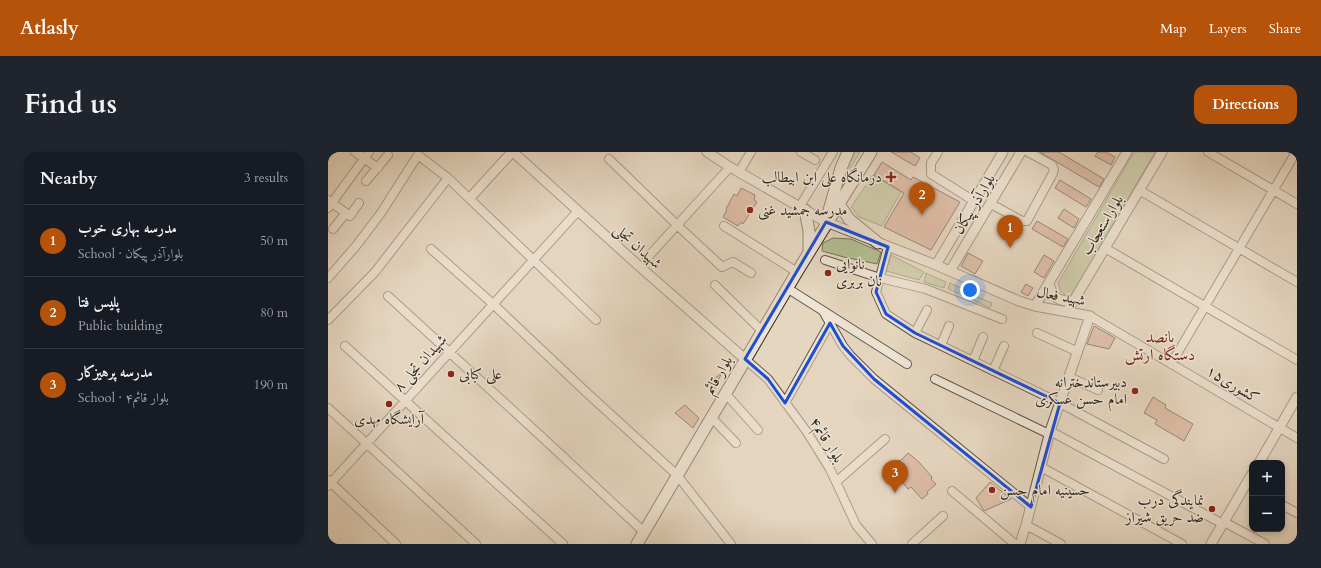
<!DOCTYPE html>
<html lang="en">
<head>
<meta charset="utf-8">
<style>
	body { margin:0; font-family:Cardo,Amiri,serif; background:#20242c; color:#f1f3f6 }
	.controls { position:absolute; right:12px; bottom:12px; display:grid; overflow:hidden; border-radius:8px; box-shadow:0 2px 6px #0003 }
	.controls button { width:36px; height:36px; display:grid; place-items:center; padding:0; border:0; border-bottom:1px solid #363941; background:#171b24; color:#f1f3f6; font:20px sans-serif }
	.you { position:absolute; left:642px; top:138px; width:14px; height:14px; margin:-10px; border:3px solid #fff; border-radius:50%; background:#1a73e8; box-shadow:0 0 0 6px #1a73e833 }
	.badge { display:grid; place-items:center; width:26px; height:26px; border-radius:50%; background:#b45309; color:#fff; font-size:13px; font-weight:700 }
	.pin { position:absolute; translate:-50% -33px; filter:drop-shadow(0 1px 2px #0008) }
	.pin::after { content:''; position:absolute; top:21px; width:14px; height:12px; background:inherit; clip-path:polygon(0 0,100% 0,50% 100%) }
	.list { margin:0; padding:0; list-style:none }
	h2 { display:flex; justify-content:space-between; align-items:center; height:52px; margin:0; padding:0 16px; font-size:17px }
	h2 small { font-size:13px; font-weight:400; color:#9ea1a6 }
	.list li { display:grid; grid-template-columns:26px 1fr auto; gap:12px; align-items:center; box-sizing:border-box; height:72px; padding:0 16px; border-top:1px solid #363941 }
	.list b { display:block; font-size:15px; white-space:nowrap }
	.list p { margin:0; font-size:13px; white-space:nowrap; color:#9ea1a6 }
	.list em { font-size:13px; font-style:normal; color:#9ea1a6 }
	.map { position:relative; flex:none; width:969px; height:392px; overflow:hidden; border-radius:12px }
	header { display:flex; align-items:center; gap:24px; box-sizing:border-box; height:56px; padding:0 20px; background:#b45309; color:#fff }
	header strong { font-size:19px }
	nav { display:flex; gap:22px; margin-inline-start:auto; font-size:14px }
	.intro { display:flex; align-items:center; justify-content:space-between; box-sizing:border-box; height:96px; padding:0 24px }
	h1 { margin:0; font-size:28px }
	.button { padding:10px 18px; border-radius:12px; background:#b45309; color:#fff; font-size:14px; font-weight:700 }
	main { display:flex; gap:24px; padding:0 24px }
	aside { flex:1; background:#171b24; border-radius:12px; box-shadow:0 2px 6px #0003 }
	.map>svg:first-child { display:block }
	.green { fill:#b3be93; stroke:#73745a }
	.building { fill:#d3a08b; stroke:#332a21 }
	.lines { fill:none; stroke-linecap:round; stroke-linejoin:round }
	.minor-casing { stroke:#605548; stroke-width:10 }
	.tertiary-casing { stroke:#605548; stroke-width:11 }
	.secondary-casing { stroke:#332a21; stroke-width:13 }
	.minor { stroke:#eee4d5; stroke-width:8 }
	.tertiary { stroke:#eee4d5; stroke-width:9 }
	.secondary { stroke:#eee4d5; stroke-width:11 }
	.marked { fill:none; stroke:#1d4ed8; stroke-width:3; stroke-linejoin:round }
	.poi-dot { fill:#8f2418; stroke:#eee4d5; stroke-width:1.5 }
	.labels { text-anchor:middle; stroke-width:3; stroke-linejoin:round; paint-order:stroke }
	.poi-label { font-size:15px; fill:#332a21; stroke:#eee4d5; text-anchor:start }
	.street-label { font-size:15px; fill:#332a21; stroke:#eee4d5 }
	.neighbourhood-label { font-size:16px; fill:#7a1f14; stroke:#eee4d5 }
</style>
</head>
<body>
<header>
<strong>Atlasly</strong>
<nav><a>Map</a><a>Layers</a><a>Share</a></nav>
</header>
<div class="intro"><h1>Find us</h1><a class="button">Directions</a></div>
<main>
<aside>
<h2>Nearby<small>3 results</small></h2>
<ul class="list">
<li><span class="badge">1</span><div><b>مدرسه بهاری خوب</b><p>School · بلوارآذر پیکان</p></div><em>50 m</em></li>
<li><span class="badge">2</span><div><b>پلیس فتا</b><p>Public building</p></div><em>80 m</em></li>
<li><span class="badge">3</span><div><b>مدرسه پرهیزکار</b><p>School · بلوار قائم۴</p></div><em>190 m</em></li>
</ul>
</aside>
<div class="map">
<svg width="969" height="392" viewBox="0 0 969 392">
	<rect width="100%" height="100%" fill="#e5d6bf"/>
	<filter id="stains"><feTurbulence type="fractalNoise" baseFrequency=".005" numOctaves="4"/><feColorMatrix values="0 0 0 0 .2 0 0 0 0 .09 0 0 0 0 .02 0 0 0 .5 -.17"/></filter>
	<radialGradient id="worn" r=".72"><stop offset=".6" stop-color="#630" stop-opacity="0"/><stop offset="1" stop-color="#630" stop-opacity=".3"/></radialGradient>
	<path class="green" d="M525,0H532L514,30L515,16Z
		M806,0H827L772,94L758,121L743,144C732,143 733,140 730,131Z
		M545,23L573,40L554,74L531,65L523,55Z
		M505,86L523,87L553,100L549,112L516,105L494,99L495,91Z
		M563,103L596,120L591,128L558,119Z
		M598,121L618,130L616,136L596,130Z
		M622,131L644,141L641,146L620,137Z
		M647,144L664,151L662,156L645,148Z"/>
	<path class="building" d="M563,0H583L592,6L587,14Z
		M712,0H731L776,27L771,35Z
		M770,0H778L787,5L783,13L767,4Z
		M554,10L583,28L585,25L632,50L603,98L556,75L576,41L546,23Z
		M732,28L763,47L758,55L727,36Z
		M413,36L427,43L426,48L429,50L415,72L413,70L410,74L395,65L399,58L398,57L406,42L409,44Z
		M736,57L751,67L746,76L730,66Z
		M709,69L740,87L735,95L704,77Z
		M640,101L655,109L647,122L633,114Z
		M716,103L726,109L716,126L706,120Z
		M698,132L705,136L700,144L693,140Z
		M766,174L787,186L781,197L759,192Z
		M394,220L386,238L379,234Z
		M825,245L838,253L837,256L865,272L856,289L827,272L829,268L816,261Z
		M357,253L371,266L365,276L347,261Z
		M580,301L590,309L604,325L603,327L608,332L599,340L600,342L594,347L583,335L580,337L562,315L570,308L572,309Z
		M662,330L683,347L656,359L648,346Z"/>
	<g class="lines">
		<defs>
			<path id="minor" d="M27,0L50,16
				M473,0L487,8
				M610,0L603,11V22L646,49
				M880,0L969,52
				M281,7L349,73L394,115L405,110L423,121
				M411,20L423,0
				M38,29L60,3
				M811,38L969,130
				M0,48L22,64L31,51
				M663,52L694,69H699L725,21L726,17L724,13L700,0
				M472,54L505,0
				M0,56L41,0
				M396,74L469,120
				M5,77L18,61
				M560,95L548,140L558,162L587,181L732,251L836,307
				M777,96L969,208
				M103,97L165,152L258,240L349,323L403,392
				M319,106L402,15
				M497,108L552,126L598,137L674,167
				M0,126L28,94L53,61L90,3L120,26L268,168
				M387,133L434,179
				M459,136L579,212
				M60,144L215,286L316,380
				M495,159L515,194L522,203L546,227L703,355
				M762,164L969,286
				M0,168L47,120L120,26
				M587,181L599,158
				M709,181L750,200
				M613,193L621,174
				M17,194L235,392
				M417,207L440,227L479,280L502,317L528,373L544,392
				M645,209L655,185
				M843,212L968,0
				M665,219L676,194
				M741,225L770,238
				M607,227L721,282
				M397,241L430,278
				M457,251L502,171
				M0,256L148,392
				M383,265L408,291
				M722,279L895,372
				M713,315L854,392
				M0,328L68,392
				M508,330L557,287
				M0,334L250,59
				M624,339L687,392
				M954,353L969,361
				M896,370L937,392
				M698,373L733,392
				M584,392L615,364"/>
			<path id="tertiary" d="M185,0L311,114L417,207
				M379,0L402,15L498,70L608,113L691,149L707,154L762,164L722,279L698,373L692,392
				M142,46L184,0
				M608,113L675,0
				M622,119L693,0
				M721,131C724,146 731,150 746,149
				M707,154L799,0
				M739,160L834,0
				M931,311L969,245
				M883,392L924,322"/>
			<path id="secondary" d="M511,52L521,67L550,91
				M477,58L481,79V100
				M500,62L513,16L520,0
				M309,392L469,120L543,0"/>
		</defs>
		<use href="#minor" class="minor-casing"/>
		<use href="#tertiary" class="tertiary-casing"/>
		<use href="#secondary" class="secondary-casing"/>
		<use href="#minor" class="minor"/>
		<use href="#tertiary" class="tertiary"/>
		<use href="#secondary" class="secondary"/>
	</g>
	<path d="M0 0H969V392H0ZM498,70L560,95L548,140L558,162L587,181L732,251L703,355L546,227L515,194L502,171L457,251L440,227L417,207Z" fill="#e5d6bf" fill-opacity=".55" fill-rule="evenodd"/>
	<path class="marked" d="M498,70L560,95L548,140L558,162L587,181L732,251L703,355L546,227L515,194L502,171L457,251L440,227L417,207Z"/>
	<g class="poi-dot">
		<path d="M561 19h4v4h4v4h-4v4h-4v-4h-4v-4h4z"/>
		<circle cx="422" cy="58" r="4"/>
		<circle cx="500" cy="121" r="4"/>
		<circle cx="123" cy="222" r="4"/>
		<circle cx="807" cy="239" r="4"/>
		<circle cx="61" cy="252" r="4"/>
		<circle cx="664" cy="338" r="4"/>
		<circle cx="884" cy="357" r="4"/>
	</g>
	<g class="labels">
		<g class="poi-label">
			<text x="554" y="30" text-anchor="end">درمانگاه علی ابن ابیطالب</text>
			<text x="430" y="63">مدرسه جمشید غنی</text>
			<text x="508" y="117">نانوایی<tspan x="508" dy="17">نان بربری</tspan></text>
			<text x="131" y="227">علی کبابی</text>
			<text x="799" y="235" text-anchor="end">دبیرستاندخترانه<tspan x="799" dy="17">امام حسن عسکری</tspan></text>
			<text x="61" y="272" text-anchor="middle">آرایشگاه مهدی</text>
			<text x="672" y="343">حسینیه امام حسن</text>
			<text x="876" y="353" text-anchor="end">نمایندگی درب<tspan x="876" dy="17">ضد حریق شیراز</tspan></text>
		</g>
		<g class="street-label">
			<text transform="translate(646 52) rotate(-59)" y="5">بلوارآذر پیکان</text>
			<text transform="translate(774 73) rotate(-59)" y="5">بلواراستعجاب</text>
			<text transform="translate(310 94) rotate(42)" y="5">شهیدان تجلی</text>
			<text transform="translate(733 144) rotate(11)" y="5">شهید فعال</text>
			<text transform="translate(92 211) rotate(-48)" y="5">شهیدان تجلی ۸</text>
			<text transform="translate(390 223) rotate(-60)" y="5">بلوار قائم</text>
			<text transform="translate(905 232) rotate(31)" y="5">کشوری۱۵</text>
			<text transform="translate(499 288) rotate(58)" y="5">بلوار قائم۴</text>
		</g>
		<g class="neighbourhood-label">
			<text x="832" y="190">پانصد<tspan x="832" dy="18">دستگاه ارتش</tspan></text>
		</g>
	</g>
	<rect width="100%" height="100%" filter="url(#stains)"/>
	<rect width="100%" height="100%" fill="url(#worn)"/>
</svg>
<div class="controls">
<button>+</button>
<button>−</button>
</div>
<div class="you"></div>
<div class="pin badge" style="left:682px;top:96px">1</div>
<div class="pin badge" style="left:594px;top:63px">2</div>
<div class="pin badge" style="left:567px;top:341px">3</div>
</div>
</main>
</body>
</html>
